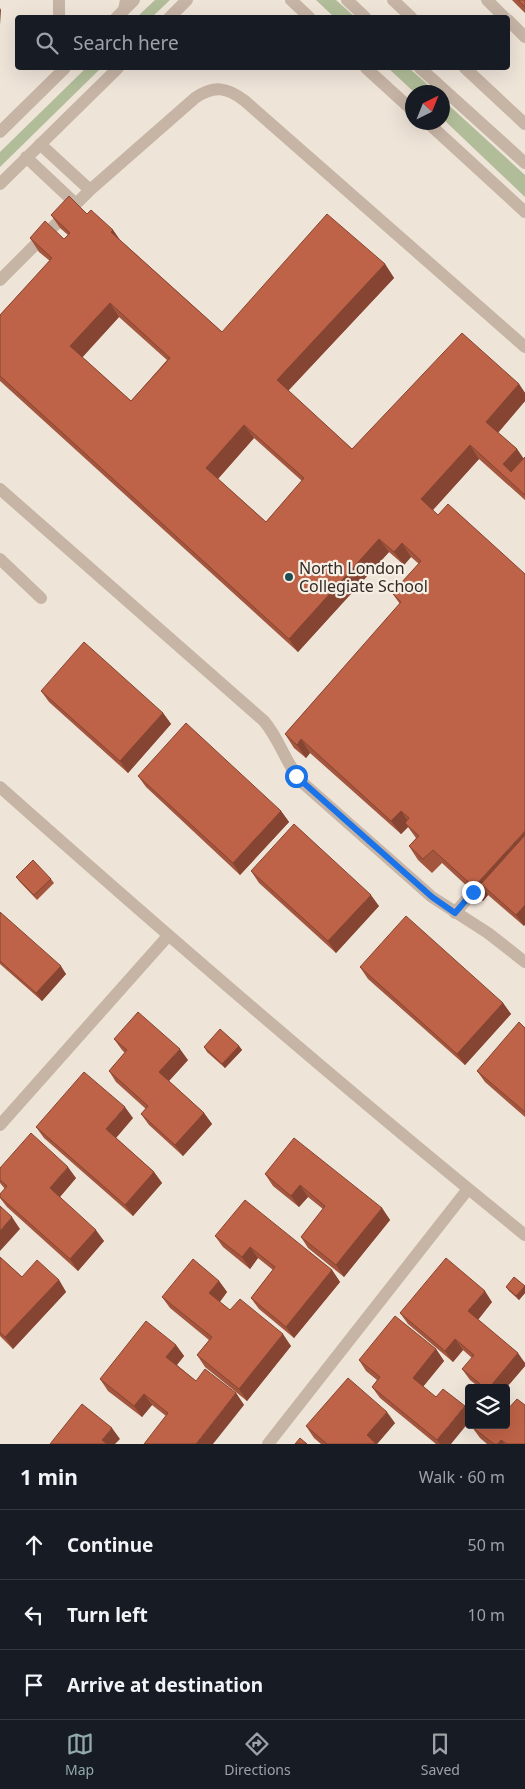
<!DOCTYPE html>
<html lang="en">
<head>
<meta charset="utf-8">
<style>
	body { margin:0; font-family:"Noto Sans",sans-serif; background:#242831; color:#f1f3f6 }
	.controls { position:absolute; right:15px; bottom:15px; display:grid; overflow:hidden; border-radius:5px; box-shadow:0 5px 20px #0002 }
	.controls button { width:45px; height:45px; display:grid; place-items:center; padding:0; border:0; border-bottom:1px solid #363941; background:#171b24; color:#f1f3f6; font:25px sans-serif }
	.compass { position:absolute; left:405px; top:85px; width:45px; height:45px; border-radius:50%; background:#171b24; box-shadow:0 5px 20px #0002; rotate:43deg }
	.stop { position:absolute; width:15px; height:15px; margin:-11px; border:4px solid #1a73e8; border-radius:50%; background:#fff }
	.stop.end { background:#1a73e8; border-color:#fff; box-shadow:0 1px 5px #0008 }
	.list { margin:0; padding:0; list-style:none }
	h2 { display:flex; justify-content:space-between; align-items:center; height:65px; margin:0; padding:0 20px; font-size:21px }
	h2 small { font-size:16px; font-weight:400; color:#9ea1a6 }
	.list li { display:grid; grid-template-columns:32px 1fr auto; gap:15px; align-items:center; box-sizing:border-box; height:70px; padding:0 20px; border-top:1px solid #363941 }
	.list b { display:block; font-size:19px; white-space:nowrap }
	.list em { font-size:16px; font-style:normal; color:#9ea1a6 }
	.icon { flex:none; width:28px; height:28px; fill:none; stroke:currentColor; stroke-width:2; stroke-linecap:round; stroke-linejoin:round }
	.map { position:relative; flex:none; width:525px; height:1444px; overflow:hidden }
	.search { position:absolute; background:#171b24; box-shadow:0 5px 20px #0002; left:15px; right:15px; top:15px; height:55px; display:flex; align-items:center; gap:12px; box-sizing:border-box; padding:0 18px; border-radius:5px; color:#9ea1a6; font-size:19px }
	.sheet { height:275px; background:#171b24 }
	nav { display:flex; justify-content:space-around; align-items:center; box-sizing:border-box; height:70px; border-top:1px solid #363941; background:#171b24; font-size:14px; color:#9ea1a6 }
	nav a { display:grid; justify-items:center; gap:2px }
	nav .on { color:#92a9ac }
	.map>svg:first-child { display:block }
	.green { fill:#b1bd99 }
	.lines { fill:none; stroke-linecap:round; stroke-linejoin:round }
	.service { stroke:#c6b4a5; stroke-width:12 }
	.minor { stroke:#c6b4a5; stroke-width:12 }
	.tertiary { stroke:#c6b4a5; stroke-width:12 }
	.wall { fill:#a3553d; fill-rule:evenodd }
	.shaded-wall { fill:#854532 }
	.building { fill:#be6347; stroke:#854532; fill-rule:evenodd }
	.route { stroke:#1a73e8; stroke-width:6 }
	.poi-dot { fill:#1e4e51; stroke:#f7eee4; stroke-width:2 }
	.labels { text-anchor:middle; stroke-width:4.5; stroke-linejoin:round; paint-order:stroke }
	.poi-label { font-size:16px; fill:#322a26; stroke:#f7eee4; text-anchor:start }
</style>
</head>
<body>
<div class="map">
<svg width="525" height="1444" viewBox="0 0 525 1444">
	<rect width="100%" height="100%" fill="#efe4d8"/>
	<path class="green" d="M155,0H170L152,17H137Z
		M316,0H336L355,17H334Z
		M86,68H101L0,167V152Z
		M388,68H409L436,92H414Z
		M442,99L525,175V197L443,119Z"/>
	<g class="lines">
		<path class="service" d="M59,0V18
			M487,0L505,18
			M116,18L134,0
			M169,18L187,0
			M508,20L525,37
			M0,132L65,68
			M40,144L90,190
			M26,157L76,204
			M0,184L118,68
			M0,280L90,190L195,98C214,85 227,87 245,101L525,347
			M0,489L264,721C281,741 286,766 304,784L432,897L488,933L525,962
			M0,559L41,598
			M455,913L473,892"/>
		<path class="minor" d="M0,787C172,940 346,1090 525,1235
			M0,1125L168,936
			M268,1444L468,1189"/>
		<path class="tertiary" d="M291,0L310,18
			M347,0L366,18
			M393,0L412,18
			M124,10L126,0
			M366,68L412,110
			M420,68L525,163
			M465,68L525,124
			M427,122L525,212"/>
	</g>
	<path class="wall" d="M512,0H525V13Z
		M87,214L113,230L120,240L222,332L385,264L394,278L288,391L352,449L519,384L525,393V401L498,433L517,449L524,459L525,457V500L479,459L433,510L524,926L488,895L483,901L442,863L432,873L418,860L409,846L416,838L408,827L401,834L310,753L306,758L294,748L285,734L400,604L392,593L419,564L411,557L404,565L389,552L298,652L0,381V315L50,261L39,252L30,238L64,239L68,235L60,228L51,215ZM119,317L167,360L131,401L82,357ZM254,438L302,481L266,522L218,479Z
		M41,691L163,713L171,724L128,773L49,702Z
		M138,776L281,811L289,822L240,875L146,787Z
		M251,871L379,906L336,953L259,883Z
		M16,877L51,879L54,883L37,900L19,881Z
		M0,912L66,974L42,1001L0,964Z
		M360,967L503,1003L511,1014L465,1065L368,979Z
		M525,1028V1117L485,1082L477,1071Z
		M114,1039L188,1060L169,1081L204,1113L212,1124L183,1156L149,1125L141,1114L146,1109L116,1082L109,1071L125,1053L122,1050Z
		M239,1046L242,1050L225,1068L207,1052L204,1047Z
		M133,1118L116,1138L154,1172L162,1183L133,1216L44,1138L36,1127Z
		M0,1168L76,1178L60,1197L104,1241L78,1271L7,1207L0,1198V1194L5,1189L0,1183Z
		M265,1174L382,1208L390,1220L344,1277L308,1248L301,1237L323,1209L308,1197L299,1207L273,1186Z
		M215,1236L332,1270L340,1282L294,1338L259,1309L251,1298L273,1270L258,1258L250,1269L223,1247Z
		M0,1257L22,1277L59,1280L66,1292L13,1349L0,1336Z
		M514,1277L525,1287V1293L519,1300L509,1291L506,1287Z
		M219,1281L227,1292L220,1302L230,1310L291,1346L247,1401L205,1367L197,1355L209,1340L170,1308L162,1297Z
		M492,1302L478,1320L525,1363V1366L506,1388H480L470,1380L462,1369L472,1358L463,1350L453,1362L408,1324L400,1313Z
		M176,1345L184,1356L177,1365L196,1381L236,1393L244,1405L166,1416L152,1405L142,1417L108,1391L100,1379Z
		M436,1349L444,1361L423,1387L451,1444H436L380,1398L372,1387L377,1380L366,1371L359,1360Z
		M395,1423L377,1444H321L314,1438L306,1426Z
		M472,1427L525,1444H487L480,1438Z"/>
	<path class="shaded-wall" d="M0,8L1,10L0,25Z
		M113,230L122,243L111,232Z
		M385,264L394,278L286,393L277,380Z
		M110,303L119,317L80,360L70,346Z
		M519,384L525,393V401L495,436L486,422Z
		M244,425L254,438L215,482L206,468Z
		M470,445L479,459L430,513L421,499Z
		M517,449L525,461L512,478L503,464Z
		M379,539L389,552L298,652L289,639Z
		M402,543L411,557L404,565L394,552Z
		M163,713L171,724L128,773L120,761Z
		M301,739L310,753L306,758L297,745Z
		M281,811L289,822L240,875L233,863Z
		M401,811L410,824L405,823L408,827L401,834L391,821Z
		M525,831V855L481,884L488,895L483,901L474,887Z
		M371,895L379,906L336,953L328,941Z
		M525,905V925L524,926L516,915Z
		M61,966L66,974L42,1001L36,993Z
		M503,1003L511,1014L465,1065L457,1054Z
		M239,1046L242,1050L225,1068L222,1064Z
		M180,1049L188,1060L167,1083L159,1072Z
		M125,1107L133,1118L114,1140L106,1129Z
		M204,1113L212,1124L183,1156L175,1145Z
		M68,1167L76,1178L58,1199L50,1188Z
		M154,1172L162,1183L133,1216L125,1205Z
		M300,1185L308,1197L299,1207L291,1196Z
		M382,1208L390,1220L344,1277L336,1265Z
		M12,1217L20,1229L0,1251V1231Z
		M96,1230L104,1241L78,1271L70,1259Z
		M250,1247L258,1258L250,1269L242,1257Z
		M332,1270L340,1282L294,1338L286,1327Z
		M59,1280L66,1292L13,1349L5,1337Z
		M219,1281L227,1292L217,1305L209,1293Z
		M525,1286V1293L519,1300L516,1296Z
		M485,1291L492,1302L476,1322L468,1311Z
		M283,1334L291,1346L247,1401L239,1389Z
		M455,1339L463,1350L453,1362L445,1351Z
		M176,1345L184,1356L174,1368L166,1357Z
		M436,1349L444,1361L420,1390L413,1378Z
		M518,1353L525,1363V1366L506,1388H489Z
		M236,1393L244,1405L213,1444H196Z
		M144,1394L152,1405L142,1417L134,1406Z
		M465,1406L469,1412V1422L451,1444H440L437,1440Z
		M387,1412L395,1423L377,1444L367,1435Z
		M112,1428L120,1439L115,1444H105L102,1440Z
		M501,1440L504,1444H498Z"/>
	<path class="building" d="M518,0H525V7Z
		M69,196L87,214L91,210L113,230L111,232L222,332L327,214L385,264L277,380L352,449L462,333L519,384L486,422L517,449L503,464L511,472L525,457V495L470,445L421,499L438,515L448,504L525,574V831L474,887L433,850L423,859L409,846L419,836L405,823L409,818L401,811L391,821L301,739L297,745L285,734L401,602L392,593L421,561L402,543L394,552L379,539L289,639L0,376V315L52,258L30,238L45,221L64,239L70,233L51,215ZM110,303L170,358L131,401L70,346ZM244,425L304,478L266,522L206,468Z
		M84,642L163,713L120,761L41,691Z
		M186,723L281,811L233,863L138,776Z
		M294,824L371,895L328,941L251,871Z
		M525,835V905L516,915L481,884Z
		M33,860L51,879L34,895L16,877Z
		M0,912L61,966L36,993L0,961Z
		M406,916L503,1003L457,1054L360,967Z
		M138,1012L180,1049L159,1072L204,1113L175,1145L141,1114L148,1106L109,1071L127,1050L114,1039Z
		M519,1022L525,1028V1112L477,1071Z
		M220,1029L239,1046L222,1064L204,1047Z
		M84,1072L125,1107L106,1129L154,1172L125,1205L36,1127Z
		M31,1133L68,1167L50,1188L96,1230L70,1259L0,1197V1194L7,1186L0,1180V1168Z
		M294,1138L382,1208L336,1265L301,1237L325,1206L300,1185L291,1196L265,1174Z
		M245,1200L332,1270L286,1327L251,1298L275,1267L250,1247L242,1257L215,1236Z
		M0,1206L12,1217L0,1231Z
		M0,1257L22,1277L37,1260L59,1280L5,1337L0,1332Z
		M446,1258L485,1291L468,1311L518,1353L489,1388H485L462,1369L474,1355L455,1339L445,1351L400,1313Z
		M193,1259L219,1281L209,1293L230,1310L240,1299L283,1334L239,1389L197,1355L212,1337L162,1297Z
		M514,1277L525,1286L516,1296L506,1287Z
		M395,1316L436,1349L413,1378L436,1397L443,1389L465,1406L437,1440L372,1387L380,1377L359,1360Z
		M146,1321L176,1345L166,1357L196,1381L205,1369L236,1393L196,1444H144L168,1413L144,1394L134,1406L100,1379Z
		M348,1378L387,1412L367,1435L376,1444H327L306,1426Z
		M517,1399L525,1405V1444H507L501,1440L498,1444H494L472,1427L474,1425H506V1411Z
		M82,1404L112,1428L102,1440L107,1444H50Z
		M300,1438L307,1444H295Z"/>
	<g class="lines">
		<path class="route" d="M296,776L432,897L455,913L473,892"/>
	</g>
	<circle class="poi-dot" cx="289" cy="577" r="5"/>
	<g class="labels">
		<g class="poi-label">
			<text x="299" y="574">North London<tspan x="299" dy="18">Collegiate School</tspan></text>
		</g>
	</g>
</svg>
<div class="controls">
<button><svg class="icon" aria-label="layers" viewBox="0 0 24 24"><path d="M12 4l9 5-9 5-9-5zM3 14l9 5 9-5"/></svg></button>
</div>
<svg class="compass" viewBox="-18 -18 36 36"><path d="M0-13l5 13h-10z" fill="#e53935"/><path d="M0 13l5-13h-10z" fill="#9ea1a6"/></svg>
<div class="stop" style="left:296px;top:776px"></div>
<div class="stop end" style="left:473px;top:892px"></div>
<div class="search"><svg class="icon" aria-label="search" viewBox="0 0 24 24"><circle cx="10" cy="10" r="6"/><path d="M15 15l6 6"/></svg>Search here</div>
</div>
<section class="sheet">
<h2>1 min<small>Walk · 60 m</small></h2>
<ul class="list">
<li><svg class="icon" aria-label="ahead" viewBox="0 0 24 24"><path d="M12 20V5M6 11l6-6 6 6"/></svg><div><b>Continue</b></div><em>50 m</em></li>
<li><svg class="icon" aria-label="left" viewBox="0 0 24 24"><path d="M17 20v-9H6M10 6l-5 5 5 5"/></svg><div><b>Turn left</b></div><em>10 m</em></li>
<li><svg class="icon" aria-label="arrive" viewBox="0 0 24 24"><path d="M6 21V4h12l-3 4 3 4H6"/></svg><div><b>Arrive at destination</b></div></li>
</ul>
</section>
<nav>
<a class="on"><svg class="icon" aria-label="map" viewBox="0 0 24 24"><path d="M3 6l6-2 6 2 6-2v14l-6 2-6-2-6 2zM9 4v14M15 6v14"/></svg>Map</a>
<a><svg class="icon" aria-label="directions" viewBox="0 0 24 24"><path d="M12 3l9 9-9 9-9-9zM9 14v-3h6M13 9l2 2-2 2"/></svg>Directions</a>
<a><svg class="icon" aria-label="saved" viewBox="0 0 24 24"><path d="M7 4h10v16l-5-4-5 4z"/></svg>Saved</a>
</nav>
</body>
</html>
